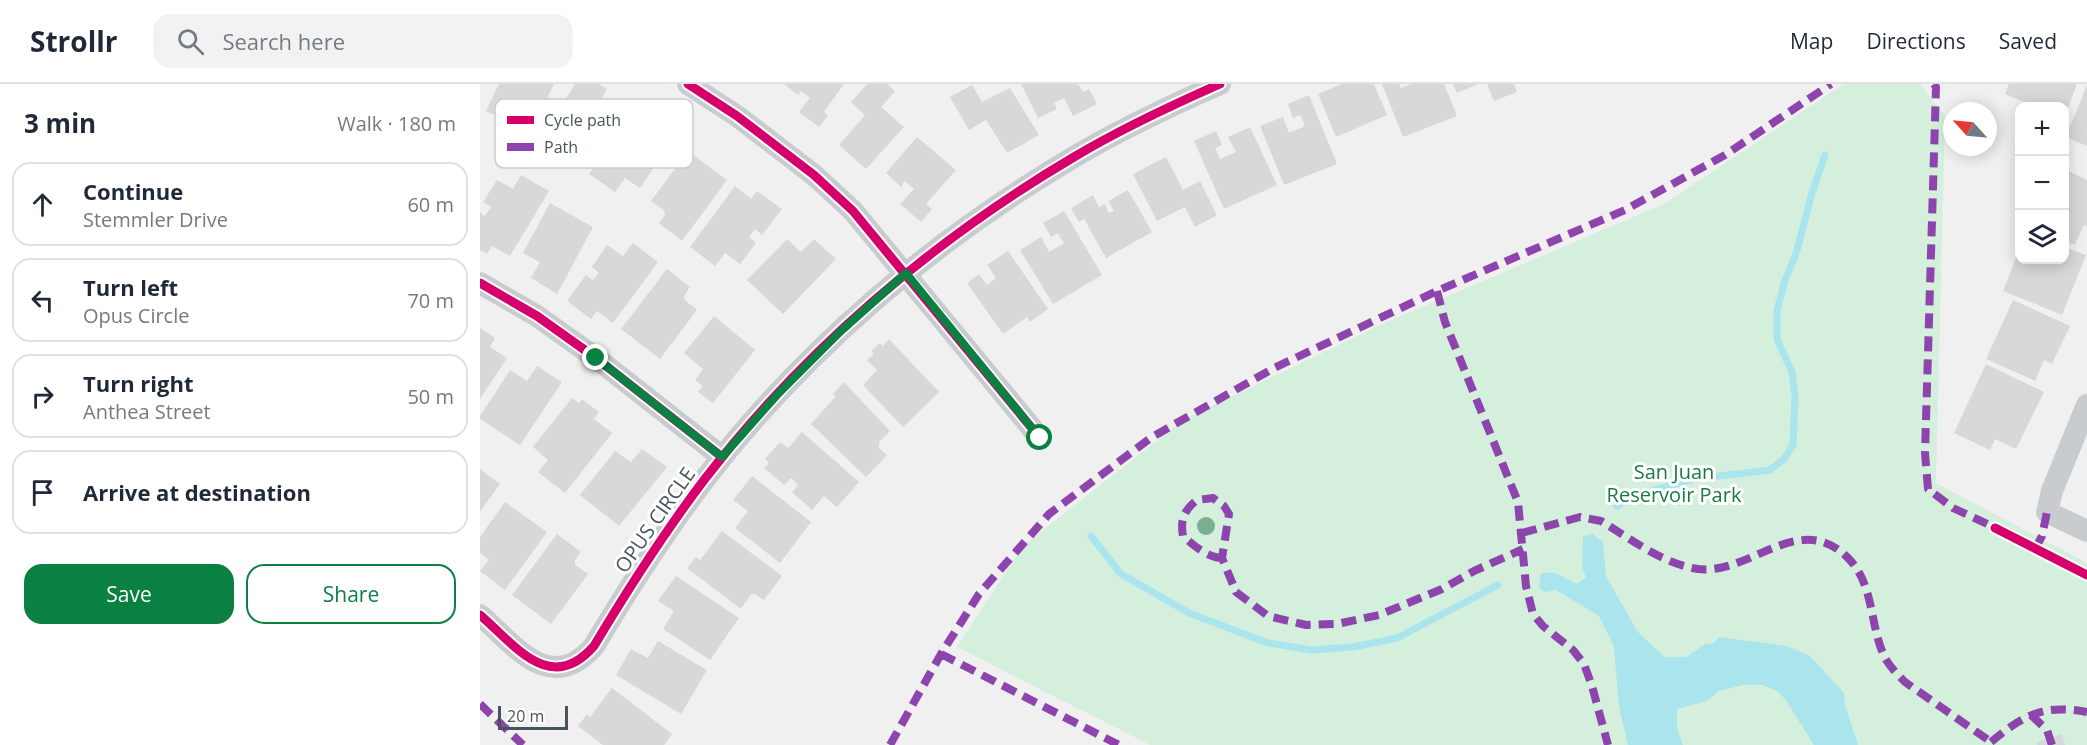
<!DOCTYPE html>
<html lang="en">
<head>
<meta charset="utf-8">
<style>
	body { margin:0; font-family:"Open Sans",sans-serif; background:#f2f2f3; color:#1f2937 }
	.controls { position:absolute; right:18px; top:18px; display:grid; overflow:hidden; border-radius:12px; box-shadow:0 3px 15px #0003 }
	.controls button { width:54px; height:54px; display:grid; place-items:center; padding:0; border:0; border-bottom:2px solid #e0e1e3; background:#fff; color:#1f2937; font:30px sans-serif }
	.compass { position:absolute; left:1463px; top:18px; width:54px; height:54px; border-radius:50%; background:#fff; box-shadow:0 3px 15px #0003; rotate:297deg }
	.scale { position:absolute; left:18px; bottom:15px; width:70px; box-sizing:border-box; padding-left:6px; border:3px solid #47545c; border-top:0; font-size:16px; line-height:21px; white-space:nowrap; color:#47545c; -webkit-text-stroke:4px #fff; paint-order:stroke }
	.stop { position:absolute; width:18px; height:18px; margin:-14px; border:4px solid #0b8043; border-radius:50%; background:#fff }
	.stop.end { background:#0b8043; border-color:#fff; box-shadow:0 2px 6px #0008 }
	.list { margin:0; padding:0; list-style:none }
	h2 { display:flex; justify-content:space-between; align-items:center; height:78px; margin:0; padding:0 24px; font-size:26px }
	h2 small { font-size:20px; font-weight:400; color:#747a83 }
	.list li { display:grid; grid-template-columns:39px 1fr auto; gap:18px; align-items:center; box-sizing:border-box; height:84px; margin:0 12px 12px; padding:0 12px; border:2px solid #e0e1e3; border-radius:18px }
	.list b { display:block; font-size:22px; white-space:nowrap }
	.list p { margin:0; font-size:20px; white-space:nowrap; color:#747a83 }
	.list em { font-size:20px; font-style:normal; color:#747a83 }
	.actions { display:flex; gap:12px; padding:18px 24px }
	.actions a { flex:1; padding:14px 0; border:2px solid #0b8043; border-radius:18px; text-align:center; font-size:21px; color:#0b8043 }
	.actions .main { background:#0b8043; color:#fff }
	.icon { flex:none; width:33px; height:33px; fill:none; stroke:currentColor; stroke-width:2; stroke-linecap:round; stroke-linejoin:round }
	.map { position:relative; flex:none; width:1607px; height:661px; overflow:hidden }
	header { display:flex; align-items:center; gap:36px; box-sizing:border-box; height:84px; padding:0 30px; background:#fff; border-bottom:2px solid #e0e1e3 }
	header strong { font-size:28px }
	nav { display:flex; gap:33px; margin-inline-start:auto; font-size:21px }
	.search { width:420px; height:54px; background:#f2f2f3; display:flex; align-items:center; gap:15px; box-sizing:border-box; padding:0 21px; border-radius:18px; color:#747a83; font-size:22px }
	main { display:flex }
	aside { flex:1; background:#fff }
	.map>svg:first-child { display:block }
	.green { fill:#d4efdc }
	.water { fill:#aae4ec }
	.lines { fill:none; stroke-linecap:round; stroke-linejoin:round }
	.stream { stroke:#aae4ec; stroke-width:7 }
	.building { fill:#d7d8d9 }
	.minor { stroke:#c9ccce; stroke-width:22 }
	.quiet { stroke:#8e44ad; stroke-width:8; stroke-dasharray:15 8; stroke-linecap:butt }
	.cycleway-casing { stroke:#fff; stroke-width:13 }
	.cycleway { stroke:#d6006c; stroke-width:9 }
	.tree { fill:#7ab090 }
	.route { stroke:#0b8043; stroke-width:8 }
	.labels { text-anchor:middle; stroke-width:6; stroke-linejoin:round; paint-order:stroke }
	.park-label { font-size:20px; fill:#197b41; stroke:#fff }
	.street-label { font-size:20px; fill:#47545c; stroke:#fff }
	.key { fill:#fff; stroke:#c8ccce; stroke-width:1.5 }
	.key-label { font-size:16px; fill:#47545c }
</style>
</head>
<body>
<header>
<strong>Strollr</strong>
<div class="search"><svg class="icon" aria-label="search" viewBox="0 0 24 24"><circle cx="10" cy="10" r="6"/><path d="M15 15l6 6"/></svg>Search here</div>
<nav><a>Map</a><a>Directions</a><a>Saved</a></nav>
</header>
<main>
<aside>
<h2>3 min<small>Walk · 180 m</small></h2>
<ul class="list">
<li><svg class="icon" aria-label="ahead" viewBox="0 0 24 24"><path d="M12 20V5M6 11l6-6 6 6"/></svg><div><b>Continue</b><p>Stemmler Drive</p></div><em>60 m</em></li>
<li><svg class="icon" aria-label="left" viewBox="0 0 24 24"><path d="M17 20v-9H6M10 6l-5 5 5 5"/></svg><div><b>Turn left</b><p>Opus Circle</p></div><em>70 m</em></li>
<li><svg class="icon" aria-label="right" viewBox="0 0 24 24"><path d="M7 20v-9h11M14 6l5 5-5 5"/></svg><div><b>Turn right</b><p>Anthea Street</p></div><em>50 m</em></li>
<li><svg class="icon" aria-label="arrive" viewBox="0 0 24 24"><path d="M6 21V4h12l-3 4 3 4H6"/></svg><div><b>Arrive at destination</b></div></li>
</ul>
<div class="actions"><a class="main">Save</a><a>Share</a></div>
</aside>
<div class="map">
<svg width="1607" height="661" viewBox="0 0 1607 661">
	<rect width="100%" height="100%" fill="#f0f0f0"/>
	<path class="green" d="M1364,0H1440L1465,32L1456,399L1607,479V661H670L477,563L543,462L703,336L900,241L1184,120Z"/>
	<path class="water" d="M1113,450L1123,458L1126,492L1157,547L1167,557L1185,573H1206L1225,560L1234,559L1239,553L1307,562L1330,572L1364,609L1365,621L1378,661H1334L1305,615L1297,607L1282,601H1263L1239,607L1227,617L1197,625V644L1203,661H1148L1139,623L1134,563L1119,532L1076,506L1065,508L1059,504L1061,489H1075L1097,500L1106,493L1102,483L1103,452Z"/>
	<g class="lines">
		<path class="stream" d="M1137,422L1160,410L1213,395L1290,386L1304,375L1313,361L1315,312L1312,288L1297,255V226L1305,196L1316,170L1332,109L1345,71
			M611,452L641,490L709,529L788,559L832,566L873,563L917,554L1018,501"/>
	</g>
	<path class="building" d="M19,0H74L51,48L6,27Z
		M95,0H119L127,5L118,20L135,31L105,79L63,53Z
		M304,0H364L344,28L348,31L339,43L319,28L330,14L321,7L318,11Z
		M387,0H407L415,7L401,23L424,43L386,85L359,61L385,31L371,18Z
		M541,0H598L603,8L609,5L617,20L593,32L584,14L574,19L577,25L558,34Z
		M862,0H894L907,31L856,53L838,10Z
		M902,0H919L921,4L931,0H964L977,32L923,53Z
		M973,0H998L977,9Z
		M1007,0H1034L1037,8L1014,17Z
		M1529,0H1597L1585,32L1584,22H1555L1525,10Z
		M492,1L502,18L530,4L559,51L527,69L506,36L489,46L470,13Z
		M1607,1V62L1586,53Z
		M829,11L857,80L804,101L780,42L803,33L809,49L825,42L820,31L813,34L808,20Z
		M152,27L169,39L174,30L200,48L181,74L174,69L168,77L175,82L160,104L145,94L135,108L109,90Z
		M770,43L797,101L744,125L714,57L736,47L742,61L735,64L740,75L756,68L748,53Z
		M437,53L476,86L446,120L452,125L441,138L420,120L434,105L425,97L421,103L406,89Z
		M208,67L247,96L202,157L179,139L185,131L184,126L171,117Z
		M686,73L703,106L720,97L737,131L715,143L705,123L677,137L653,90Z
		M1584,85L1607,96V143L1604,141L1595,161L1584,157Z
		M41,91L69,107L30,172L12,162L7,170L0,166V128L5,132L11,123L3,118L17,96L33,105Z
		M255,102L271,115L277,107L302,125L282,151L275,145L269,153L276,159L260,180L245,169L235,182L210,163Z
		M648,106L672,148L626,174L604,135L599,138L591,124L613,111L619,123L625,120L629,129L634,127L628,117Z
		M70,119L113,143L77,210L51,194L60,178L43,169Z
		M584,127L622,191L573,220L540,166L561,153L569,168L584,159L578,149L571,153L563,139Z
		M307,155L321,168L334,155L356,175L303,230L267,196Z
		M153,159L178,178L133,239L117,227L111,235L87,217L106,191L113,196L119,189L112,183L127,161L143,172Z
		M1584,163L1606,171L1582,231L1523,207L1539,166L1540,176H1584Z
		M528,167L568,225L550,238L547,233L523,250L487,199L499,190L507,201L516,194L507,181Z
		M187,185L210,203L204,212L205,216L217,226L180,275L141,245Z
		M1533,216L1590,242L1572,280L1564,276L1555,297L1506,275Z
		M234,232L275,266L233,319L218,308L223,302L215,296L223,285L204,269Z
		M0,244L15,254L10,263L27,274L0,315Z
		M409,255L459,308L423,343L383,301L397,286L387,276L394,270L391,267L400,259L403,262Z
		M1506,280L1564,308L1536,365L1515,355L1510,366L1474,349Z
		M57,282L82,298L40,361L0,335V332L30,286L47,297Z
		M364,298L410,347L399,358V364L407,371L386,393L331,340L356,312L353,310Z
		M92,314L99,319L102,315L119,328L114,335L132,349L85,409L58,388L68,376L53,363Z
		M322,348L379,398L357,423L344,412L332,426L312,408L318,401L311,394L304,401L284,384L289,379L285,375L300,358L308,364Z
		M162,365L187,383L139,442L100,411L135,367L151,378Z
		M0,385L20,400L0,428Z
		M272,392L331,438L300,479L255,444L268,427L253,416Z
		M25,418L67,448L25,506L0,487L9,476L0,469V453Z
		M242,447L302,492L284,516L275,510H271L261,525L207,484L216,473L220,476Z
		M77,450L101,468L95,476V481L108,490L71,540L32,511Z
		M196,492L259,534L230,576L183,545L194,527L178,517Z
		M178,557L227,586L201,630L136,591L151,565L168,574Z
		M132,604L192,650L184,661H123L98,642L107,630L110,633Z
		M1582,650L1585,661H1557V658Z"/>
	<g class="lines">
		<path class="minor" d="M208,0L257,32L334,91L373,127L560,354
			M0,199L57,232L116,274L242,373
			M1607,321L1572,407L1567,428L1607,447
			M0,531C35,561 70,612 114,562C148,505 184,449 224,396C324,266 453,156 594,73C641,45 690,22 740,0"/>
		<path class="quiet" d="M1454,0L1456,3L1445,369L1448,405L1473,424L1520,446
			M957,207L965,238L1038,418L1046,502L1053,530L1063,542L1093,566L1104,580L1112,602L1128,661
			M1042,449L1100,433L1121,437C1151,455 1183,480 1218,485C1271,491 1318,426 1367,473C1395,500 1389,541 1405,574C1410,583 1418,591 1425,598L1511,658L1512,661
			M1555,465L1562,452L1567,428
			M742,474C728,474 713,461 703,452C700,436 704,426 717,416L733,414L744,422L749,430L742,474L756,508L788,532L826,541L857,540L899,531L962,505L994,487L1043,465
			M461,570L639,661
			M0,620L43,661
			M1551,631L1567,646L1572,661
			M1511,658C1544,631 1563,620 1607,628
			M410,661L461,570L499,510L569,430L672,353L794,284L957,207L1145,126L1245,71L1351,0"/>
		<defs>
			<path id="cycleway" d="M208,0L257,32L334,91L373,127L560,354
				M0,199L57,232L116,274L242,373
				M1515,444L1607,491
				M0,531C35,561 70,612 114,562C148,505 184,449 224,396C324,266 453,156 594,73C641,45 690,22 740,0"/>
		</defs>
		<use href="#cycleway" class="cycleway-casing"/>
		<use href="#cycleway" class="cycleway"/>
	</g>
	<circle class="tree" cx="726" cy="442" r="9"/>
	<g class="lines">
		<path class="route" d="M116,274L242,373L297,311L361,247L426,189L560,354"/>
	</g>
	<g class="labels">
		<g class="park-label">
			<text x="1194" y="395">San Juan<tspan x="1194" dy="23">Reservoir Park</tspan></text>
		</g>
		<g class="street-label">
			<text transform="translate(175 436) rotate(-55)" y="7">OPUS CIRCLE</text>
		</g>
	</g>
	<rect x="15" y="15" width="198" height="69" rx="9" class="key"/>
	<rect x="27" y="32" width="27" height="8" fill="#d6006c"/>
	<rect x="27" y="59" width="27" height="8" fill="#8e44ad"/>
	<g class="key-label">
		<text x="64" y="42">Cycle path</text>
		<text x="64" y="69">Path</text>
	</g>
</svg>
<div class="controls">
<button>+</button>
<button>−</button>
<button><svg class="icon" aria-label="layers" viewBox="0 0 24 24"><path d="M12 4l9 5-9 5-9-5zM3 14l9 5 9-5"/></svg></button>
</div>
<svg class="compass" viewBox="-18 -18 36 36"><path d="M0-13l5 13h-10z" fill="#e53935"/><path d="M0 13l5-13h-10z" fill="#747a83"/></svg>
<div class="scale">20 m</div>
<div class="stop" style="left:560px;top:354px"></div>
<div class="stop end" style="left:116px;top:274px"></div>
</div>
</main>
</body>
</html>
